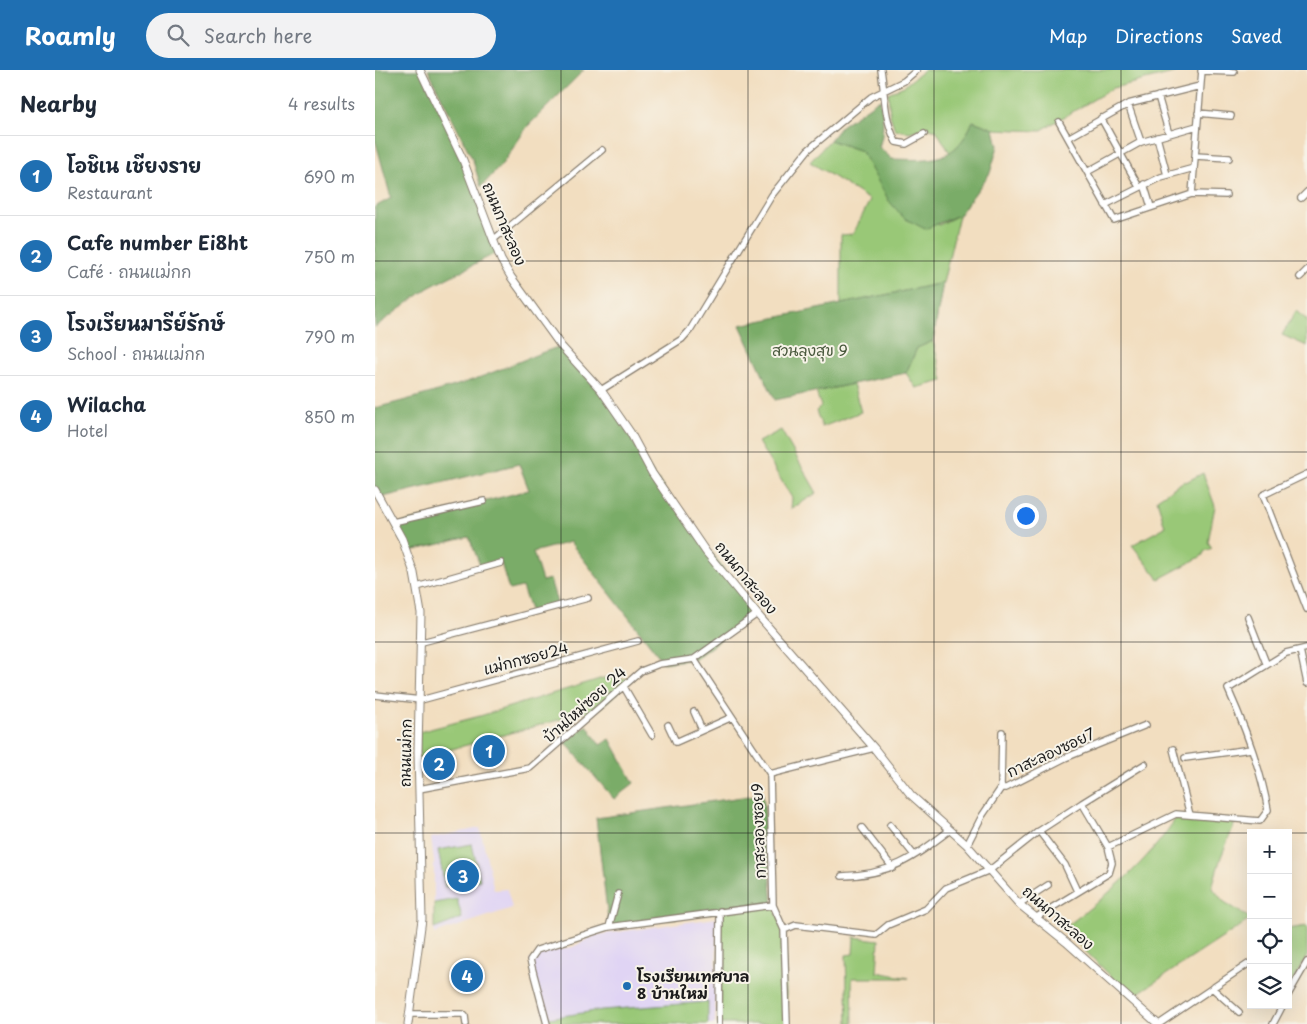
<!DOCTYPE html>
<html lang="en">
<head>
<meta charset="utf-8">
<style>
	body { margin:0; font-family:"Playpen Sans","Playpen Sans Thai",sans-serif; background:#f2f2f3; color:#1f2937 }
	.controls { position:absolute; right:15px; bottom:15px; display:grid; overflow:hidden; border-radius:0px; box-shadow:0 5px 20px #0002 }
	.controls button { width:45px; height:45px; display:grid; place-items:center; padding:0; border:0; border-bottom:1px solid #e0e1e3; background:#fff; color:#1f2937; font:25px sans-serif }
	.you { position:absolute; left:650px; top:445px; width:18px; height:18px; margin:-12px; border:4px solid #fff; border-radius:50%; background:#1a73e8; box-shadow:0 0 0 8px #1a73e833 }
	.badge { display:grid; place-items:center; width:32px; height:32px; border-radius:50%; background:#1f6fb2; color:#fff; font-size:16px; font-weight:700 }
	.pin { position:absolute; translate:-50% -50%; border:2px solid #fff; box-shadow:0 1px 5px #0006 }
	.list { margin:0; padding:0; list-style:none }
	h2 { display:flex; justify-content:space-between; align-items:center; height:65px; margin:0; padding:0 20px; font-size:21px }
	h2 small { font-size:16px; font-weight:400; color:#747a83 }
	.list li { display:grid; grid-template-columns:32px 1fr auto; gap:15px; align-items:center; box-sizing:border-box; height:80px; padding:0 20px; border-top:1px solid #e0e1e3 }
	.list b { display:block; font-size:19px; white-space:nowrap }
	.list p { margin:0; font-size:16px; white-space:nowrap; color:#747a83 }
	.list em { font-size:16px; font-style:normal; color:#747a83 }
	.icon { flex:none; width:28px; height:28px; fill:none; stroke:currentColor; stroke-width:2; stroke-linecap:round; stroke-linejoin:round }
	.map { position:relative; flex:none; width:932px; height:954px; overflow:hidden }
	header { display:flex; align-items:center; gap:30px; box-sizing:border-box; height:70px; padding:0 25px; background:#1f6fb2; color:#fff }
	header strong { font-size:24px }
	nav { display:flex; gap:28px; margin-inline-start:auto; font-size:18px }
	.search { width:350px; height:45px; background:#f2f2f3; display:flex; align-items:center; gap:12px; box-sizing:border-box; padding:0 18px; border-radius:28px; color:#747a83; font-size:19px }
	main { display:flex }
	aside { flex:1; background:#fff }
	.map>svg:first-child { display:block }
	.built { fill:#e0d4f4 }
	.green { fill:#99c877; stroke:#5a724a }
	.forest { fill:#7aac68; stroke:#4b6442 }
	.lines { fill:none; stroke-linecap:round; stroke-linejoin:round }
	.minor-casing { stroke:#877d6e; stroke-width:8 }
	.tertiary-casing { stroke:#877d6e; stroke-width:9 }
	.minor { stroke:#fff; stroke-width:5.5 }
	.tertiary { stroke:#fff; stroke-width:7 }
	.grid { fill:none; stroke:#1c1c1c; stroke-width:1; stroke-opacity:0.55 }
	.poi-dot { fill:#1f6fb2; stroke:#f7f3e8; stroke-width:2 }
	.labels { text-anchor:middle; stroke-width:4; stroke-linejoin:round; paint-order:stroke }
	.street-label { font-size:15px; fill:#1c1c1c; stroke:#f7f3e8 }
	.park-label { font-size:15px; fill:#48583c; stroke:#f7f3e8 }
	.poi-label { font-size:15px; font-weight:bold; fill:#1c1c1c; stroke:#f7f3e8; text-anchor:start }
</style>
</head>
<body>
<header>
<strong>Roamly</strong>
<div class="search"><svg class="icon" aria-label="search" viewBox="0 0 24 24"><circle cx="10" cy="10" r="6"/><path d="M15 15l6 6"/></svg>Search here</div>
<nav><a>Map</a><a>Directions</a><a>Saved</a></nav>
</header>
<main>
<aside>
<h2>Nearby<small>4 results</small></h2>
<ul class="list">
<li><span class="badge">1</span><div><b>โอชิเน เชียงราย</b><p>Restaurant</p></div><em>690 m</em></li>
<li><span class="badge">2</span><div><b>Cafe number Ei8ht</b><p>Café · ถนนแม่กก</p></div><em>750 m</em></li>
<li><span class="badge">3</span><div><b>โรงเรียนมารีย์รักษ์</b><p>School · ถนนแม่กก</p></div><em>790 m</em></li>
<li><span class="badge">4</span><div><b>Wilacha</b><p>Hotel</p></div><em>850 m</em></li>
</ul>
</aside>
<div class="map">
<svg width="932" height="954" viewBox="0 0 932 954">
	<rect width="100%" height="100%" fill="#f7f3e8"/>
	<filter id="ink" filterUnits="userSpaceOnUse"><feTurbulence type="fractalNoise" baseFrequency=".02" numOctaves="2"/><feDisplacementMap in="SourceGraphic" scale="10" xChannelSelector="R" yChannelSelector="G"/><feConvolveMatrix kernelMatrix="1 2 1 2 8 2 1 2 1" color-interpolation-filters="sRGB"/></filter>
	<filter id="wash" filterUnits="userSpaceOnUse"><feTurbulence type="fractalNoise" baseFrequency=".0096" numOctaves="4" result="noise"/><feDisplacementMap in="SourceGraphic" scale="20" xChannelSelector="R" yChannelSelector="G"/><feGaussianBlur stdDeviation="1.12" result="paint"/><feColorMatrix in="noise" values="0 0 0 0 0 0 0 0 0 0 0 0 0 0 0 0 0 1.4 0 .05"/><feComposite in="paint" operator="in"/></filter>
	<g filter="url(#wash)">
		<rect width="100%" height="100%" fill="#f2dec0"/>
		<path class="built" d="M105,758L119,820L132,819L137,838L59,864V792L56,768Z
			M342,848L340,954H172L155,890L163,884L198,877L221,865Z"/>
		<path class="green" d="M549,0H810L738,18L665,61L619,59L598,51L589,71L575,83L561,60L552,57L535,62L520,60L515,45L513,23L529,16Z
			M455,70L486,81L500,103L564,155L584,145L568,213L466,234V165L478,164L495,130L435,92Z
			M921,241L932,250V276L907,265Z
			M558,271L568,311L541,318L531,303L542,278Z
			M478,314L486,342L447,357L441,341L446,336L441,322Z
			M406,360L442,423L416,439L417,428L383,372Z
			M828,403L840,436L833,472L837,478L830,481L827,486L784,509L757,475L790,457L782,429L809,411L811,412Z
			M228,608L258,609L224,639L44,688V662L105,646Z
			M802,746L860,753L846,787L837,817L848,831L876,849L757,927L688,859C730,827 774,792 802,746Z
			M97,774L105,810L70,817L63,780Z
			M82,829L87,848L59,859V833Z
			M398,835L409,860L412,954H343L345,841Z
			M932,856V886L916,914L913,911V859Z
			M479,867L504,870L502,902L534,908H477L478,954H473L471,885L478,884Z
			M333,932V954H176L174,948L227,940Z"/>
		<path class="forest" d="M0,0H45L70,49L123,182L53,218L0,257V137L16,128L0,69Z
			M53,0H209L152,57L128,93L106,117L97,88Z
			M505,29C508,46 510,60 504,77L517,89C559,90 580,93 598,51L619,59L623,76L615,103L584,145L550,159L529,148L514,131L486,81L455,70L466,56Z
			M568,213L558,271L542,278L531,303L400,330L365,255Z
			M186,276L226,320L274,398L382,544L319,589L289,593L195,472L158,482L167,511L175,509L182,533L156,543L147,517L134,520L126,493L106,498L94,467L32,482L19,455L154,420L144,394L4,428L0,419V338C35,329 70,320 103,308C131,298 157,285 186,276Z
			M212,655L225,675L235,669L259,713L239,729L190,672Z
			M388,724L398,835L234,857L221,748Z"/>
	</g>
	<g filter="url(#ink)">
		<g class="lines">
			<defs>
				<path id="minor" d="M506,0C510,25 509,49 521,72L531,74L549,64
					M826,1L859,2
					M783,26L794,64
					M753,34L766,72
					M823,43L856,46
					M726,48L764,117
					M684,52L739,150L817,124L851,125
					M782,67L792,105
					M693,68L753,34L825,16
					M820,86L854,88
					M712,102L766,72L822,56
					M769,114L776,137
					M817,124L827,0
					M926,128L932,122
					M730,135L786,107L819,98
					M118,170L227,80
					M925,207L932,200
					M226,320L307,269L315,260L397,125L433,80L496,27L529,11L542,0
					M932,404L888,425L932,539
					M18,452L109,431
					M42,517L126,493
					M873,547L891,593
					M47,572L213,528
					M925,580L932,613
					M319,589L395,704
					M249,617L277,665
					M0,625L46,630L263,571
					M319,642L327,660
					M293,655L301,672L357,647
					M798,679L815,745
					M810,688L876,679
					M626,718L627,662
					M44,719L155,698L266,601L284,594L319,589L382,544
					M707,733L770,694
					M515,755L539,785
					M487,758L518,798
					M664,761L690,795L702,821
					M592,775L607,746L626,718H631L690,688L771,655
					M467,806C516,805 538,788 575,760
					M644,834L673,815
					M660,848L734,803L737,793L733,777
					M234,857L243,824
					M409,860L398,835L395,704L499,678
					M837,918L864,942
					M913,925L932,892
					M35,944H88L90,946L91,954
					M172,954L155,890L162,880L234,857L398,835
					M344,954L345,841
					M412,954L409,860L421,855L501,865L513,855L551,839L571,818L615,800L664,761L707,733L733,777L801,744L885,751L893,740C886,699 870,657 853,619L911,583L932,578
					M784,954L876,892
					M898,954L908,935"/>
				<path id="tertiary" d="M45,0L88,90L126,190L136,207L186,276L226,320L255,362L277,403L331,482L382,544L499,678L536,725L592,775L644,834L691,872L783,954
					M0,420L27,469L39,503L46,543L43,681L47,849L33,954"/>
			</defs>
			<use href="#minor" class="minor-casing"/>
			<use href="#tertiary" class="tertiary-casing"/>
			<use href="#minor" class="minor"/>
			<use href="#tertiary" class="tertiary"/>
		</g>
	</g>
	<path class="grid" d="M186,0V954M373,0V954M559,0V954M746,0V954M0,191H932M0,382H932M0,572H932M0,763H876M913,763H932"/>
	<circle class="poi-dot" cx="252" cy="916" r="5"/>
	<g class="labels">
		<g class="street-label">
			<text transform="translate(129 154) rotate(67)" y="5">ถนนกาสะลอง</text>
			<text transform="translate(371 508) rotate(51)" y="5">ถนนกาสะลอง</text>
			<text transform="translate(151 589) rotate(-15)" y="5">แม่กกซอย24</text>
			<text transform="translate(210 635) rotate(-42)" y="5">บ้านใหม่ซอย 24</text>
			<text transform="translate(31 683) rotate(-89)" y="5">ถนนแม่กก</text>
			<text transform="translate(676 683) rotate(-25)" y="5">กาสะลองซอย7</text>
			<text transform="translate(384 761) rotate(-92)" y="5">กาสะลองซอย9</text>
			<text transform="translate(683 848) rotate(41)" y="5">ถนนกาสะลอง</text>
		</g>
		<g class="park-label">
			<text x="435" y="286">สวนลุงสุข 9</text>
		</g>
		<g class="poi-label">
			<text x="262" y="912">โรงเรียนเทศบาล<tspan x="262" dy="17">8 บ้านใหม่</tspan></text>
		</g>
	</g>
</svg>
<div class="controls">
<button>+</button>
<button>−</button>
<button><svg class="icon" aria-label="locate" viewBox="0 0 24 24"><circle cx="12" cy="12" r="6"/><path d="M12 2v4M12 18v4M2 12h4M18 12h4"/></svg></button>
<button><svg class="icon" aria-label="layers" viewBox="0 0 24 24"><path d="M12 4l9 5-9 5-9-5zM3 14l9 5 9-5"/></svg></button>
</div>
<div class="you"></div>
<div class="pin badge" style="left:114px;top:681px">1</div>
<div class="pin badge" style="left:64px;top:694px">2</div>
<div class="pin badge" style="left:88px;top:806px">3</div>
<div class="pin badge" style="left:92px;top:906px">4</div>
</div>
</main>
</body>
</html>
